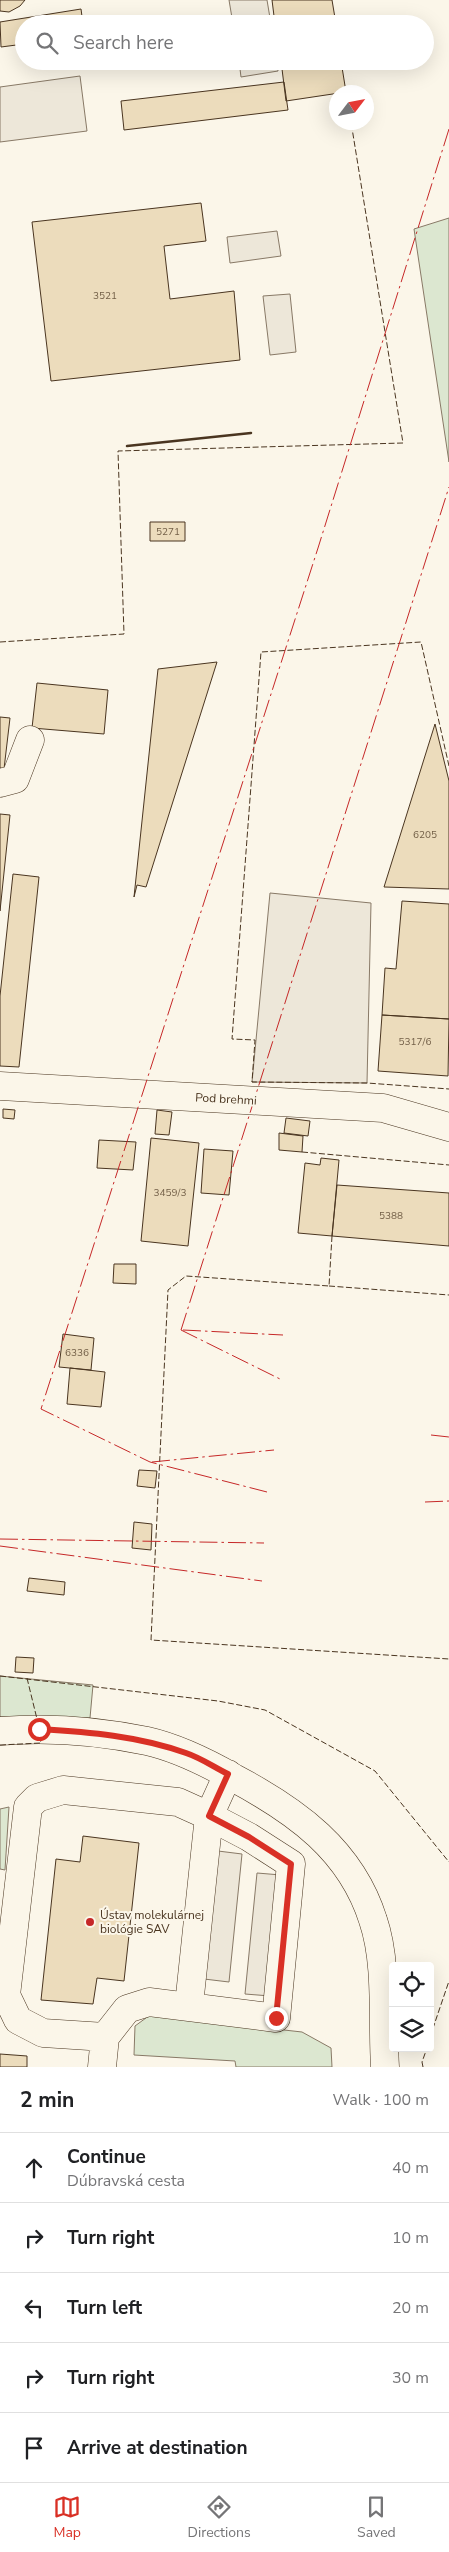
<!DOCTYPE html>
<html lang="en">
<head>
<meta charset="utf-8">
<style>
	body { margin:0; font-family:"Nunito Sans",sans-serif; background:#f6f6f6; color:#202124 }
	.controls { position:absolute; right:15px; bottom:15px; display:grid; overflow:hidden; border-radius:5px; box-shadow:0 5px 20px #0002 }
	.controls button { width:45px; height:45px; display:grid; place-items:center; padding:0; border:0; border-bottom:1px solid #e0e0e0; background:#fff; color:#202124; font:25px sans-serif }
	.compass { position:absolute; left:329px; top:85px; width:45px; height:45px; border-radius:50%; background:#fff; box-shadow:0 5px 20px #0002; rotate:58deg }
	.stop { position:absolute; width:15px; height:15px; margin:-11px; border:4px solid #d93025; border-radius:50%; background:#fff }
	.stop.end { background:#d93025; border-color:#fff; box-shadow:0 1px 5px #0008 }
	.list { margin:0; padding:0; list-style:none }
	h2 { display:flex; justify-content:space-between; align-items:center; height:65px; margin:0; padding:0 20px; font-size:21px }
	h2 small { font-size:16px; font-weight:400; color:#757577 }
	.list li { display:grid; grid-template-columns:32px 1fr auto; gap:15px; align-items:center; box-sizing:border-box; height:70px; padding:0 20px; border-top:1px solid #e0e0e0 }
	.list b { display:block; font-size:19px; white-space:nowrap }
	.list p { margin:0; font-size:16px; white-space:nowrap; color:#757577 }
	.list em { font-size:16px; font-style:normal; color:#757577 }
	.icon { flex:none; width:28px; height:28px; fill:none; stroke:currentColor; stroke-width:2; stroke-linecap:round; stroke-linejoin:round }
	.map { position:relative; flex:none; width:449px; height:2067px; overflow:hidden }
	.search { position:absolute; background:#fff; box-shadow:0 5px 20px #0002; left:15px; right:15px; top:15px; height:55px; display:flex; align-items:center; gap:12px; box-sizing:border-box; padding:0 18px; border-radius:28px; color:#757577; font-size:19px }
	.sheet { height:415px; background:#fff }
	nav { display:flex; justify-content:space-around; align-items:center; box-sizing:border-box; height:70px; border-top:1px solid #e0e0e0; background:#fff; font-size:14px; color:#757577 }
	nav a { display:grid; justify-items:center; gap:2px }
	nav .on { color:#d93025 }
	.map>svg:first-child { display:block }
	.green { fill:#dce7d0; stroke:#887966 }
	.parking { fill:#ede7d9; stroke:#887966 }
	.building { fill:#ecdcbc; stroke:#4a3520 }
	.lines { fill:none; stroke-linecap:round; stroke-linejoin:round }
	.minor-casing { stroke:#4a3520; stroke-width:29 }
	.minor { stroke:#fbf6e9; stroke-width:28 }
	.fence { stroke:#4a3520; stroke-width:1; stroke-dasharray:6 2.5; stroke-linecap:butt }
	.wall { stroke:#4a3520; stroke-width:2.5 }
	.power { stroke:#c62828; stroke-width:1; stroke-dasharray:18 4 2.5 4; stroke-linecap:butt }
	.route { stroke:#d93025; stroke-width:6 }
	.poi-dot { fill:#c62828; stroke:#fbf6e9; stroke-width:2 }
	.labels { text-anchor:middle; stroke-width:4; stroke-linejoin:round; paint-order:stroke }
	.number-label { font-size:10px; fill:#725f47 }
	.street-label { font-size:12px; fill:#4a3520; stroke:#fbf6e9 }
	.poi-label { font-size:12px; fill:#4a3520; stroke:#fbf6e9; text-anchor:start }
</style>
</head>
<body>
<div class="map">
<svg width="449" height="2067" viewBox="0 0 449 2067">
	<rect width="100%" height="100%" fill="#fbf6e9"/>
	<path class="green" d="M449,218V462L414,229Z
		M0,1676L93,1685L90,1718L0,1717Z
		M9,1807L5,1870L0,1869V1809Z
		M150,2015L302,2032L331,2048L332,2067H236L235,2061L134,2055L135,2026Z"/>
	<path class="parking" d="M229,0H267L271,24H233Z
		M239,61H277L278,71L241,77Z
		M80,76L87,131L0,142V87Z
		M277,231L281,256L230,263L227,237Z
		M290,294L296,352L270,355L263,296Z
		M270,893L371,903L367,1083L252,1082Z
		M218,1851L242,1854L229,1982L204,1979Z
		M257,1873L281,1875L270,1996L245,1994Z"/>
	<path class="building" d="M0,0H25L20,6L9,12L0,11Z
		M272,0H332L336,24H275Z
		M81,9L83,24H24V44L1,47L0,22Z
		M281,61H341L346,92L286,101Z
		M284,82L288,110L124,130L121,101Z
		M201,203L206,241L164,246L170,299L234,291L240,360L51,381L32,222Z
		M150,522H185V541H150Z
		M217,662L146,887L137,885L134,897L158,669Z
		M37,683L108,690L104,734L32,728Z
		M0,717L10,718L4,769L0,768Z
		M435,724L449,781V889L384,887Z
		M0,814L10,815L0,911Z
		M13,874L39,877L19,1067L0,1066V996Z
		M402,901L449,904V1019L382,1015L385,968L396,969Z
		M382,1015L449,1019L448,1076L378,1071Z
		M3,1109L15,1110L14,1119L3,1118Z
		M157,1110L172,1112L169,1135L155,1134Z
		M286,1118L310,1121L308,1136L284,1133Z
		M279,1133L303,1136L302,1152L279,1150Z
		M151,1138L199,1143L188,1246L141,1241Z
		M99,1140L136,1142L133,1170L97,1168Z
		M204,1149L233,1151L229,1195L201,1193Z
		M321,1158L339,1160L332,1236L298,1233L305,1163L320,1165Z
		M337,1185L449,1193V1246L332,1236Z
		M114,1264H136V1284L113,1283Z
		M63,1334L94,1338L91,1370L59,1367Z
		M70,1368L105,1372L101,1407L67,1404Z
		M139,1470L157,1471L155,1488L137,1486Z
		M134,1522L152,1524L151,1550L132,1548Z
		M29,1578L65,1582L64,1595L27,1591Z
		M16,1657L34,1658L33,1673L15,1672Z
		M83,1836L139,1843L124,1981L97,1978L93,2004L41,2000L56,1859L80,1862Z
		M0,2054L27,2056V2067H0Z"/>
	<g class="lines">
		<defs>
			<path id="minor" d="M0,783L15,779L30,740
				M0,1086L383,1108L449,1127
				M0,1731C49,1727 99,1731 147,1741C178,1748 206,1762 234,1778C296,1811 351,1850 373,1920C388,1964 382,2021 385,2067
				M189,2005L209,1816L178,1802L63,1790L37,1798L28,1807L6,1995L18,2020L43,2033L105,2037L127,2009L149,2002L276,2018L291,1864L249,1837L209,1816L228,1774
				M102,2067L105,2037"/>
		</defs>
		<use href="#minor" class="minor-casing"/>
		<use href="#minor" class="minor"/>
		<path class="fence" d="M0,642L124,634L118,451L403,443L351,122
			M449,766L421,642L261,652L232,1039L255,1040L252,1082L367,1083L449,1089
			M302,1152L449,1165
			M332,1236L329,1286L186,1276L168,1290L151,1640L449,1659
			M329,1286L449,1295
			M0,1676L218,1701L265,1710L375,1771L449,1862
			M27,1678L37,1719
			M0,1745L41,1743L40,1739
			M430,2037L449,1981
			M423,2067L422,2062L427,2048"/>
		<path class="wall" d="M127,446L251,433"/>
		<path class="power" d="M181,1330L449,487
			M181,1330L280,1379
			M183,1330L283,1335
			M431,1435L449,1437
			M152,1462L274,1450
			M267,1492L150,1462L41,1409L318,548L449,129
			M425,1502L449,1501
			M0,1539L264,1543
			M0,1546L262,1581"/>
	</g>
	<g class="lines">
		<path class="route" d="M39,1729C89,1732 138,1736 186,1753C201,1758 214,1767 228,1774L209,1816L249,1837L291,1864L276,2018"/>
	</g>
	<circle class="poi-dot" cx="90" cy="1922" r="5"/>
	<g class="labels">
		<g class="number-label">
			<text x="105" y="299">3521</text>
			<text x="168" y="535">5271</text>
			<text x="425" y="838">6205</text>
			<text x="415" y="1045">5317/6</text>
			<text x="170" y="1196">3459/3</text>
			<text x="391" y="1219">5388</text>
			<text x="77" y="1356">6336</text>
		</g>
		<g class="street-label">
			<text transform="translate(226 1099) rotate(3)" y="4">Pod brehmi</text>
		</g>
		<g class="poi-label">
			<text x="100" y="1919">Ústav molekulárnej<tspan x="100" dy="14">biológie SAV</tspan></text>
		</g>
	</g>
</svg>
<div class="controls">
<button><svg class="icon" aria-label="locate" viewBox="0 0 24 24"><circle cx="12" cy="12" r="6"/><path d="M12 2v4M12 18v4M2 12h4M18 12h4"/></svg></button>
<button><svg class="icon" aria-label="layers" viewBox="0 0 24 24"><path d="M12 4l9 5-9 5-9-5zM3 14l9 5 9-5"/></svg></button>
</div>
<svg class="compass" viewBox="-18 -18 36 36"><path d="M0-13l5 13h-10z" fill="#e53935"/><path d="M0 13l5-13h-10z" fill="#757577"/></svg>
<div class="stop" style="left:39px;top:1729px"></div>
<div class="stop end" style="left:276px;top:2018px"></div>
<div class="search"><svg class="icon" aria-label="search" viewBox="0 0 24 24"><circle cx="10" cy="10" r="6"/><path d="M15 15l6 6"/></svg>Search here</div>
</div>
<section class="sheet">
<h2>2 min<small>Walk · 100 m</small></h2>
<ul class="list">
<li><svg class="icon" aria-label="ahead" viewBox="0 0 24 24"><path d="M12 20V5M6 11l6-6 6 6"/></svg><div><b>Continue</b><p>Dúbravská cesta</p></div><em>40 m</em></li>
<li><svg class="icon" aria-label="right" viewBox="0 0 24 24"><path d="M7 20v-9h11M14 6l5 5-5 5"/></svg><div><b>Turn right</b></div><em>10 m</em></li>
<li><svg class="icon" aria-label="left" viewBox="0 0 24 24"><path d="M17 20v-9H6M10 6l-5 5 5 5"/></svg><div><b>Turn left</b></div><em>20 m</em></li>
<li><svg class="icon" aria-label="right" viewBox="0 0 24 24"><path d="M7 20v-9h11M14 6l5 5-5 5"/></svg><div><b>Turn right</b></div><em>30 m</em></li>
<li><svg class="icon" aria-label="arrive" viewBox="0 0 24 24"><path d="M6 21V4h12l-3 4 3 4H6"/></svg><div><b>Arrive at destination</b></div></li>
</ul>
</section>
<nav>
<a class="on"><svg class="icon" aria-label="map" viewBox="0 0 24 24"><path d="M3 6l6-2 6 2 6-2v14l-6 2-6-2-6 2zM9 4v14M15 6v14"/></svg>Map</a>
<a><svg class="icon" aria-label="directions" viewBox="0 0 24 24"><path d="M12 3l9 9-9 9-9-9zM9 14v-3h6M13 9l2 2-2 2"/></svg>Directions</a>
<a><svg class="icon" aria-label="saved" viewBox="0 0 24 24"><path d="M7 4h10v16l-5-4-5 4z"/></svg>Saved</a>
</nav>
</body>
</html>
